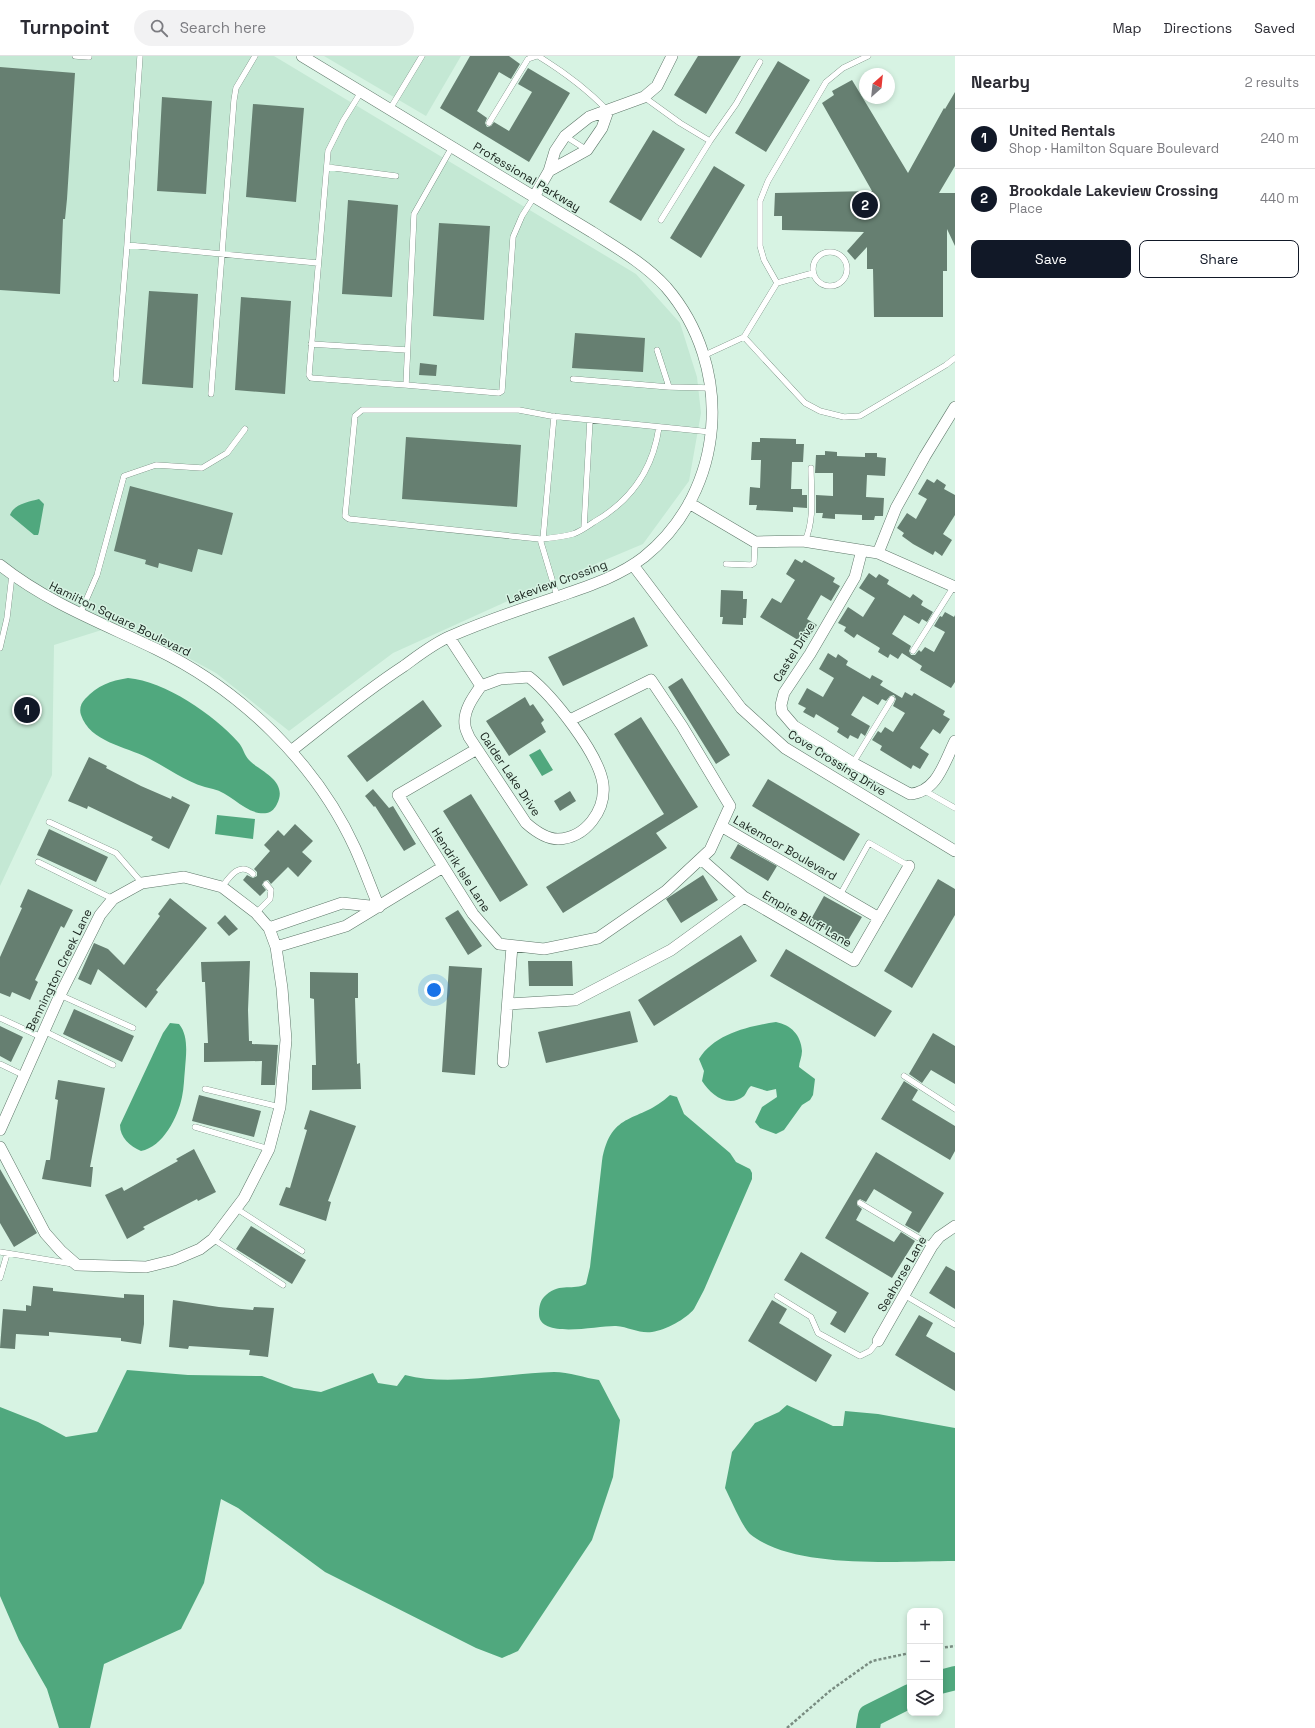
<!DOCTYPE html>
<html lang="en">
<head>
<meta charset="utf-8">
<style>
	body { margin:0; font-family:"Space Grotesk",sans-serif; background:#f2f2f3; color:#2b2b33 }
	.controls { position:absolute; right:12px; bottom:12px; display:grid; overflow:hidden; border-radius:8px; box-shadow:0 2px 6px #0003 }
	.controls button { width:36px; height:36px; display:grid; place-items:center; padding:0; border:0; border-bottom:1px solid #e1e1e2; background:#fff; color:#2b2b33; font:20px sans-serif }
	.compass { position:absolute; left:859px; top:12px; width:36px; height:36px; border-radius:50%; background:#fff; box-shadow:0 2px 6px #0003; rotate:27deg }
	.you { position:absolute; left:434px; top:934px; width:14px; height:14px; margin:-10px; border:3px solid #fff; border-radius:50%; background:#1a73e8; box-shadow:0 0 0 6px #1a73e833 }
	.badge { display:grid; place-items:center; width:26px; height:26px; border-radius:50%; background:#111827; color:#fff; font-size:13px; font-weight:700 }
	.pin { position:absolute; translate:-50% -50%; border:2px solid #fff; box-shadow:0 1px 4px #0006 }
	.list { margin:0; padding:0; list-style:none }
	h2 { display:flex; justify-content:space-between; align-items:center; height:52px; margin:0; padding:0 16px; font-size:17px }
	h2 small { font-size:13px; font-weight:400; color:#7c7c81 }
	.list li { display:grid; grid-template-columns:26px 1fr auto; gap:12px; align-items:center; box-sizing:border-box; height:60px; padding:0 16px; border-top:1px solid #e1e1e2 }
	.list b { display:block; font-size:15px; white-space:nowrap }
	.list p { margin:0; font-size:13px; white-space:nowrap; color:#7c7c81 }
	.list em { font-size:13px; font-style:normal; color:#7c7c81 }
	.actions { display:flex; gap:8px; padding:12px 16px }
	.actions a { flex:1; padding:9px 0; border:1px solid #111827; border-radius:8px; text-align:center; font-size:14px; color:#111827 }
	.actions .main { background:#111827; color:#fff }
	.icon { flex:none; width:22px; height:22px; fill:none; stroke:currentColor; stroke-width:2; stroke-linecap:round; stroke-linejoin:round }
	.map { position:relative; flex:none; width:955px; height:1672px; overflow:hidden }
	header { display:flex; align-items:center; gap:24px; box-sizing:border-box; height:56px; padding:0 20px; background:#fff; border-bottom:1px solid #e1e1e2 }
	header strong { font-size:19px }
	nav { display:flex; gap:22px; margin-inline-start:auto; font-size:14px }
	.search { width:280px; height:36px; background:#f2f2f3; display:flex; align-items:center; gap:10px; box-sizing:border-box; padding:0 14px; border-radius:22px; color:#7c7c81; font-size:15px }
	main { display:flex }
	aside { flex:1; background:#fff }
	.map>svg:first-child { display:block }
	.built { fill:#c4e8d4 }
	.water { fill:#50a87e }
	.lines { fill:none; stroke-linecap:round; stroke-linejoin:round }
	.river { stroke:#50a87e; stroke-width:24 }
	.building { fill:#667f71 }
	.lane-casing { stroke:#5e7769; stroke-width:6 }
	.street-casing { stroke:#5e7769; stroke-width:12 }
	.path { stroke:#798c81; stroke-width:2.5; stroke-dasharray:3 2; stroke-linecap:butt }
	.lane { stroke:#fff; stroke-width:5.5 }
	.street { stroke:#fff; stroke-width:11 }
	.labels { text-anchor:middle; stroke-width:3; stroke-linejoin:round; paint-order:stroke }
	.street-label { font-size:12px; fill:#17211b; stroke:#d7f3e3 }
</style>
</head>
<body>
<header>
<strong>Turnpoint</strong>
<div class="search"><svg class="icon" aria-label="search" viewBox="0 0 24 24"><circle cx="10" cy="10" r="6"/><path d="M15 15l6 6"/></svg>Search here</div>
<nav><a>Map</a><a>Directions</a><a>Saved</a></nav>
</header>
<main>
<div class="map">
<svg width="955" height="1672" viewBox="0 0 955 1672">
	<rect width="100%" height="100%" fill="#d7f3e3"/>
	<path class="built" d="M0,0H274L636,218L680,267L697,321L701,357L689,425L643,488L519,540L393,597L289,675L216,617L124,567L54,589L52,719L0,830Z
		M324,0H461L426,60Z"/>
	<path class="water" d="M39,443L44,448L39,476L38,479H34L10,459C14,448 28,446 39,443Z
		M128,622C165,625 214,659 238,686C243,691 244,699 249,704C259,715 289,724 277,748C275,752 272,756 267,757C246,760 232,737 213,733C188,728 170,713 148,702C125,690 90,686 81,659C79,653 81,647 85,643C98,629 110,625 128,622Z
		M540,693L553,714L542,720L529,699Z
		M217,759L255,763L253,783L215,778Z
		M776,966C791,969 801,979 802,995C802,1001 799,1006 799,1011L815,1023L813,1039L810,1044L802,1049L784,1074L776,1078L760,1072L755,1066L762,1051L777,1041L776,1033L767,1035L751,1030C747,1033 747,1037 744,1040C728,1053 710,1038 702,1025L704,1015L699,1003C714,978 749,970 776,966Z
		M170,967L179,968C189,980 186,999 185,1013C184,1022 184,1032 182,1041C178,1061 163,1091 141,1095C130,1090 120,1082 120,1069L163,977Z
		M670,1039L677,1041L684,1058L730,1097L736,1106L750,1113L752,1117V1123L704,1234L694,1253C686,1263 666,1274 652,1276C640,1278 629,1271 616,1270C600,1269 539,1284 539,1258C539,1251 540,1244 546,1239C561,1226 573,1235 586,1228L590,1211L602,1105C611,1053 639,1068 670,1039Z
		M127,1314L188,1319L262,1320L294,1332L321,1336L373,1317L378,1327L397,1330L405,1319C450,1331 508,1317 554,1316C569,1316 585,1322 599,1324L620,1364L613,1421L592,1484L518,1595L502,1602L476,1592L325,1516L238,1452L221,1443L204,1527L181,1573L104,1608L90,1672H59L47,1633L19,1584L0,1540V1351L38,1366L66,1381L97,1376Z
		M787,1349L833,1370H843L845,1355L878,1358L955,1372V1505C899,1505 794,1514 750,1478C743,1472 730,1442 725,1432L732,1396L755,1367L779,1356Z"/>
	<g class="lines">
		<path class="river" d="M940,1626L955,1622
			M868,1672L870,1660L910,1640"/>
	</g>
	<path class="building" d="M470,0H509L520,8L511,23L499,16L477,55L487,62L485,67L487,71L491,70L494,66L509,75L532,36L518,28L528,12L570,37L529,106L440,52Z
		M698,0H741L706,58L674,39Z
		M778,5L810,24L766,96L735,77Z
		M0,11L75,17L67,143L65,163H63L60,238L0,234Z
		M852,24L908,117L944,52L945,53L955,36V110L939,137H955V190L947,173V215H943V261H874L873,213H867V191L855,204L847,195L864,176L782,174V160H774L775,137L872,135L822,47L834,39L832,35Z
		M162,41L212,45L206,138L157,135Z
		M253,48L304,52L296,146L246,141Z
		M653,74L685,93L641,165L609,146Z
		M714,110L745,129L701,202L670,182Z
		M348,144L398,149L392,241L342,238Z
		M439,167L490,170L484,264L433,260Z
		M149,235L198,238L193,332L142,328Z
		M241,241L291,245L285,338L235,334Z
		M575,277L645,282L643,316L572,312Z
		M420,307L437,309L436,320L419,319Z
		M406,381L521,389L517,451L402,443Z
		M760,382L796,383V388H804L803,406H792L791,433H802V439H807V452L793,451V456L756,454L757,449H749L750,431L760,432L761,404H751L752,386H760Z
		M825,395L837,396V400L865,401V397H877V401L886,402L885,420L867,419L866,441L884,442L883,460H875L874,464H862V459L835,458V463L822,462L823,457H816V439L833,440V417H815L816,399H825Z
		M927,423L934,427L937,423L946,429L944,433L955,439V459L943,478L952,484L942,500L935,495L933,499L913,488L902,480L904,477L897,472L907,457L916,463L927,443L918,438Z
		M130,430L233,457L222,499L198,493L192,516L159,507L158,512L145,508L146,504L114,495Z
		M795,503L802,507L804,504L835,522L833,526L840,530L831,545L821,539L807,563L817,569L807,584L800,580L798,584L760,561L772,542L781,547L795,524L786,518Z
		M869,517L876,522L879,518L889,524L887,528L910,542L913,538L923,545L921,549L933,556L927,566L922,563L919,568L904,559L892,578L911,590L909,595L911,599H915L919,594L921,596L925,591L934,596L945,576L934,570L940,560L942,561L945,556L954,561L955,559V626L951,632L920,614L922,610L902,597L898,603L890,598L888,602L878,596L880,592L857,578L854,582L844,575L846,571L838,567L848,551L863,561L875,542L859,532Z
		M721,534L743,535V543H747L746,562H743V569L722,568L723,561H720Z
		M634,561L648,590L563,630L548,601Z
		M828,597L836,602L838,598L848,605L846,609L870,623L872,619L883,625L880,629L902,642L905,636L912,640L914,637L945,655L943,659L950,663L940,678L933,673L920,692L929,698L920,713L913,709L911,713L880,694L882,690L872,684L878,675L881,677L885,671L893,676L905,657L893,650L896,643L894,639L890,640L886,645L882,643L878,649L863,640L851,659L870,670L865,680L861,677L858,683L850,679L848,683L837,676L839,672L816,658L814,662L803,656L806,652L798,648L807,632L823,641L834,622L819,613Z
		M682,622L730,699L716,708L668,631Z
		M525,641L530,650L533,648L544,664L541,667L546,676L509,700L486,665Z
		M423,644L442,670L367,726L347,700Z
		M641,661L698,751L656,777L667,792L563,857L546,831L664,758L614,678Z
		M89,701L107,710L106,712L141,730L171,743L172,740L190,749L169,793L151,784L153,781L88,750L87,753L68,745Z
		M768,723L860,778L844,805L752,750Z
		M373,733L389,752L393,750L416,788L404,795L375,750L374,751L365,740Z
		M570,735L576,745L560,755L554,745Z
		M471,738L528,829L500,846L443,755Z
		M295,768L313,785L302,796L312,805L298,821L288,811L271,828L268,824L264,825L262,829L266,834L260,840L243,824L247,819L253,822L257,820V816L254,813L270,795L264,789L278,774L284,780Z
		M49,773L108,801L96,826L37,799Z
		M738,788L777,810L768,825L730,802Z
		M703,819L718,844L681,867L666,843Z
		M938,823L955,833V859L912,932L884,915Z
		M28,833L73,854L64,872L61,870L35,924L38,926L30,944L12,936L10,941L0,937V901L22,852L20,851Z
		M824,840L862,861L847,886L810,865Z
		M170,842L207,872L156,934L158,936L146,952L98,913L91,929L78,923L94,887L108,893L124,909L160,860L158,858Z
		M458,854L482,890L468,899L445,862Z
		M225,859L238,873L229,880L217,867Z
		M741,879L757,905L654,970L638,944Z
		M786,893L892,955L875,981L770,920Z
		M250,905L248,954L249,985H252V988L278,989L275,1029H261L262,1005L204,1006V987H208L205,926H202L201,906Z
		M528,905H572L573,930H529Z
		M449,910L482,912L475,1019L442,1016Z
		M310,916L358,917V942H355L357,1008L360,1007L361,1033L312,1034V1009H316L314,943L310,942Z
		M74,953L134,980L122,1006L63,978Z
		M630,955L638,986L546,1007L538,976Z
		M0,970L23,981L11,1006L0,1000Z
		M933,977L955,990V1028L931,1014L922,1027L909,1018Z
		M58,1024L105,1032L90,1111H93L91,1131L42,1123L46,1104H50L58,1044L55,1043Z
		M904,1025L918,1034L912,1044L955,1070V1095L950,1104L881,1063Z
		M199,1039L261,1055L254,1081L192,1065Z
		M310,1054L356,1070L328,1145L331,1146L326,1165L279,1149L286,1131L290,1132L307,1074L304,1073Z
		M194,1093L216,1136L198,1145L197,1143L143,1171L145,1173L127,1183L105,1139L122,1131L124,1135L178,1105L176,1103Z
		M876,1096L944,1137L919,1177L905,1169L912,1156L874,1133L866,1146L860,1143L857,1145V1149L862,1153L856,1164L894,1186L901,1176L915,1185L892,1222L825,1182Z
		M0,1113L37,1177L14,1191L0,1167Z
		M251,1170L306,1204L292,1228L236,1193Z
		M801,1196L869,1237L845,1277L830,1268L837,1256L784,1224Z
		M946,1210L955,1215V1253L929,1237Z
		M33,1230L53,1232V1235L124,1242V1238L144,1239V1268L141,1288L121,1285V1282L49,1276V1280L16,1278L15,1293L0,1292L3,1253L26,1255V1249L31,1250Z
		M173,1244L219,1251L253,1254L254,1251L274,1252L268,1301L249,1299L250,1294L189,1290L188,1293L169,1291Z
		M772,1244L787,1253L779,1267L832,1299L816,1326L748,1285Z
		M919,1259L933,1267L926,1280L955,1297V1335L895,1299Z"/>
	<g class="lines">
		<defs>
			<path id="lane" d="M75,0L89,1
				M140,0L127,189L318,207
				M538,0C564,16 587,33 608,55
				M361,36L343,65L328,95L309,319L311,322L406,329
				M644,41L680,67L710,85
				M390,53L422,0
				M489,67L528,3L537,0
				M565,80L587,94
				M452,91L414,158L406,329L499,337L502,335L513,181L522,160L534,141
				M327,111L396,120
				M661,164L710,85L736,48L760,6
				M813 213a17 17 0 1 1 34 0a17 17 0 1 1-34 0Z
				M777,227L813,217
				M744,281L805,347L820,355L844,361L860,360L946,309L955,302
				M311,288L407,294
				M657,294L669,331
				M705,299L744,281L777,227L764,204L760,190V145L768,125L826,26L843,12L868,0
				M116,323L127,189
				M573,323L669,331L711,332
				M211,338L234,44L236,32L255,0
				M584,472L590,364
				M540,483C550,482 563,481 573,478C580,476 588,470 594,466C631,445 653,413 659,371
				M543,483L554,360
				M805,485C815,462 811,437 811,412
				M726,508L751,509L754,507L755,486
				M557,540L540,483L349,463L345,460L355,360L362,354H519L551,360L711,376
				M80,558L97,519L124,420L156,409L202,412L227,397L245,373
				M0,592L7,562L12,519
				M913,595L954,530
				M853,707L892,643
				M925,735L955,752
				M49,766L116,797L142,827
				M38,806L113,843
				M222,831C230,820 240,805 253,818
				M840,839L869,787L909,810
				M256,857L270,843L271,834L266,828
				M60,939L133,972
				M0,962L41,981
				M44,975L113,1009
				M0,1008L23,1019
				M904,1020L955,1053
				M205,1033L280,1051
				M195,1071L269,1093
				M860,1147L932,1190
				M237,1153L302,1195
				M213,1183L283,1229
				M0,1196L73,1208
				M0,1222L7,1198
				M904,1239L955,1269
				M777,1240L811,1261L818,1277L860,1300L870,1295L878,1285"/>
			<path id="street" d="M549,115L587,94L602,72L608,55
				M534,141L549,115L555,95L565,80L589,61L644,41L657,30L672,0
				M689,447L755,486L803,485L878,497L955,531
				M862,494L855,521L810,598L784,637L781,649L782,656L794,670L853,707L910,738C937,736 944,707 955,685
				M878,497L896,452L925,400L955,351
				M0,509C48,547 102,567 156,593C241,634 316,707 355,792C364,812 371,832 379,851
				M633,509L741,652L785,692L955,795
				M449,581L481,630C473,641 463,655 465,669C465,673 468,678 469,681L526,767C535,775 546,783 558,783C586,782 606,754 603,728C599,698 553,640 529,621L500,623L481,630
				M477,693L398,739L473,858L499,888L544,893L598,882L666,835L710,794L730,750L682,670L651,624L570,664
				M291,695C328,666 364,636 404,610C419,599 434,587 451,580C486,565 521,553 557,541C588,530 618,521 644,501C727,434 734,310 666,231C645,208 617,192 592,176L302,0
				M721,770L879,862
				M701,803L744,841L854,905L909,810
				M269,872L342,847L379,851
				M276,891L346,870L443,811
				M508,948L575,944L671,894L744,841
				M503,1006L512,890
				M0,1074L60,939L100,859L113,843L142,827L184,821L222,831L256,857L269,872L276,891L282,932L286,984L280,1051L269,1093L244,1142L213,1183L200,1193L174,1204L146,1211L77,1209L61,1195L45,1177L0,1091
				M878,1285L932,1190L939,1181L955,1170"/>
		</defs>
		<use href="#lane" class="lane-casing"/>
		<use href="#street" class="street-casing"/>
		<path class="path" d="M940,1592L955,1590
			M787,1672L831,1634L872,1605L910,1597"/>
		<use href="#lane" class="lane"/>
		<use href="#street" class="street"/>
	</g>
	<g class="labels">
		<g class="street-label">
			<text transform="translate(527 121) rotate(31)" y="4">Professional Parkway</text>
			<text transform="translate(557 526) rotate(-20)" y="4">Lakeview Crossing</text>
			<text transform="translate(120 563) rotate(26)" y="4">Hamilton Square Boulevard</text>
			<text transform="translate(794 596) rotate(-58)" y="4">Castel Drive</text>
			<text transform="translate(837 707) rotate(32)" y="4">Cove Crossing Drive</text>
			<text transform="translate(510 718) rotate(56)" y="4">Calder Lake Drive</text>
			<text transform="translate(785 792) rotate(30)" y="4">Lakemoor Boulevard</text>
			<text transform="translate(461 814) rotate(57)" y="4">Hendrik Isle Lane</text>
			<text transform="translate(807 863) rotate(30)" y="4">Empire Bluff Lane</text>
			<text transform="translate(59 914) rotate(-64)" y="4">Bennington Creek Lane</text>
			<text transform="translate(902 1218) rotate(-60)" y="4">Seahorse Lane</text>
		</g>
	</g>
</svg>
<div class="controls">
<button>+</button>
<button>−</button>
<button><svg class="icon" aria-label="layers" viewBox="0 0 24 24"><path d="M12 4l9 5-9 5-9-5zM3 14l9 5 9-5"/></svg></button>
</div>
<svg class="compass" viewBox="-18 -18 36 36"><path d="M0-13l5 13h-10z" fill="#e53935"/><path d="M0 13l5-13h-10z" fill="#7c7c81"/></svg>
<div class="you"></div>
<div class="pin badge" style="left:27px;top:654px">1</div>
<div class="pin badge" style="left:865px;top:149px">2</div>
</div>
<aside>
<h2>Nearby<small>2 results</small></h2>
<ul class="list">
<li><span class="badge">1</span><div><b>United Rentals</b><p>Shop · Hamilton Square Boulevard</p></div><em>240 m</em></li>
<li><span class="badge">2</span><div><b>Brookdale Lakeview Crossing</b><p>Place</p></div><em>440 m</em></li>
</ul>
<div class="actions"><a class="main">Save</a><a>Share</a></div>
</aside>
</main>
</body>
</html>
